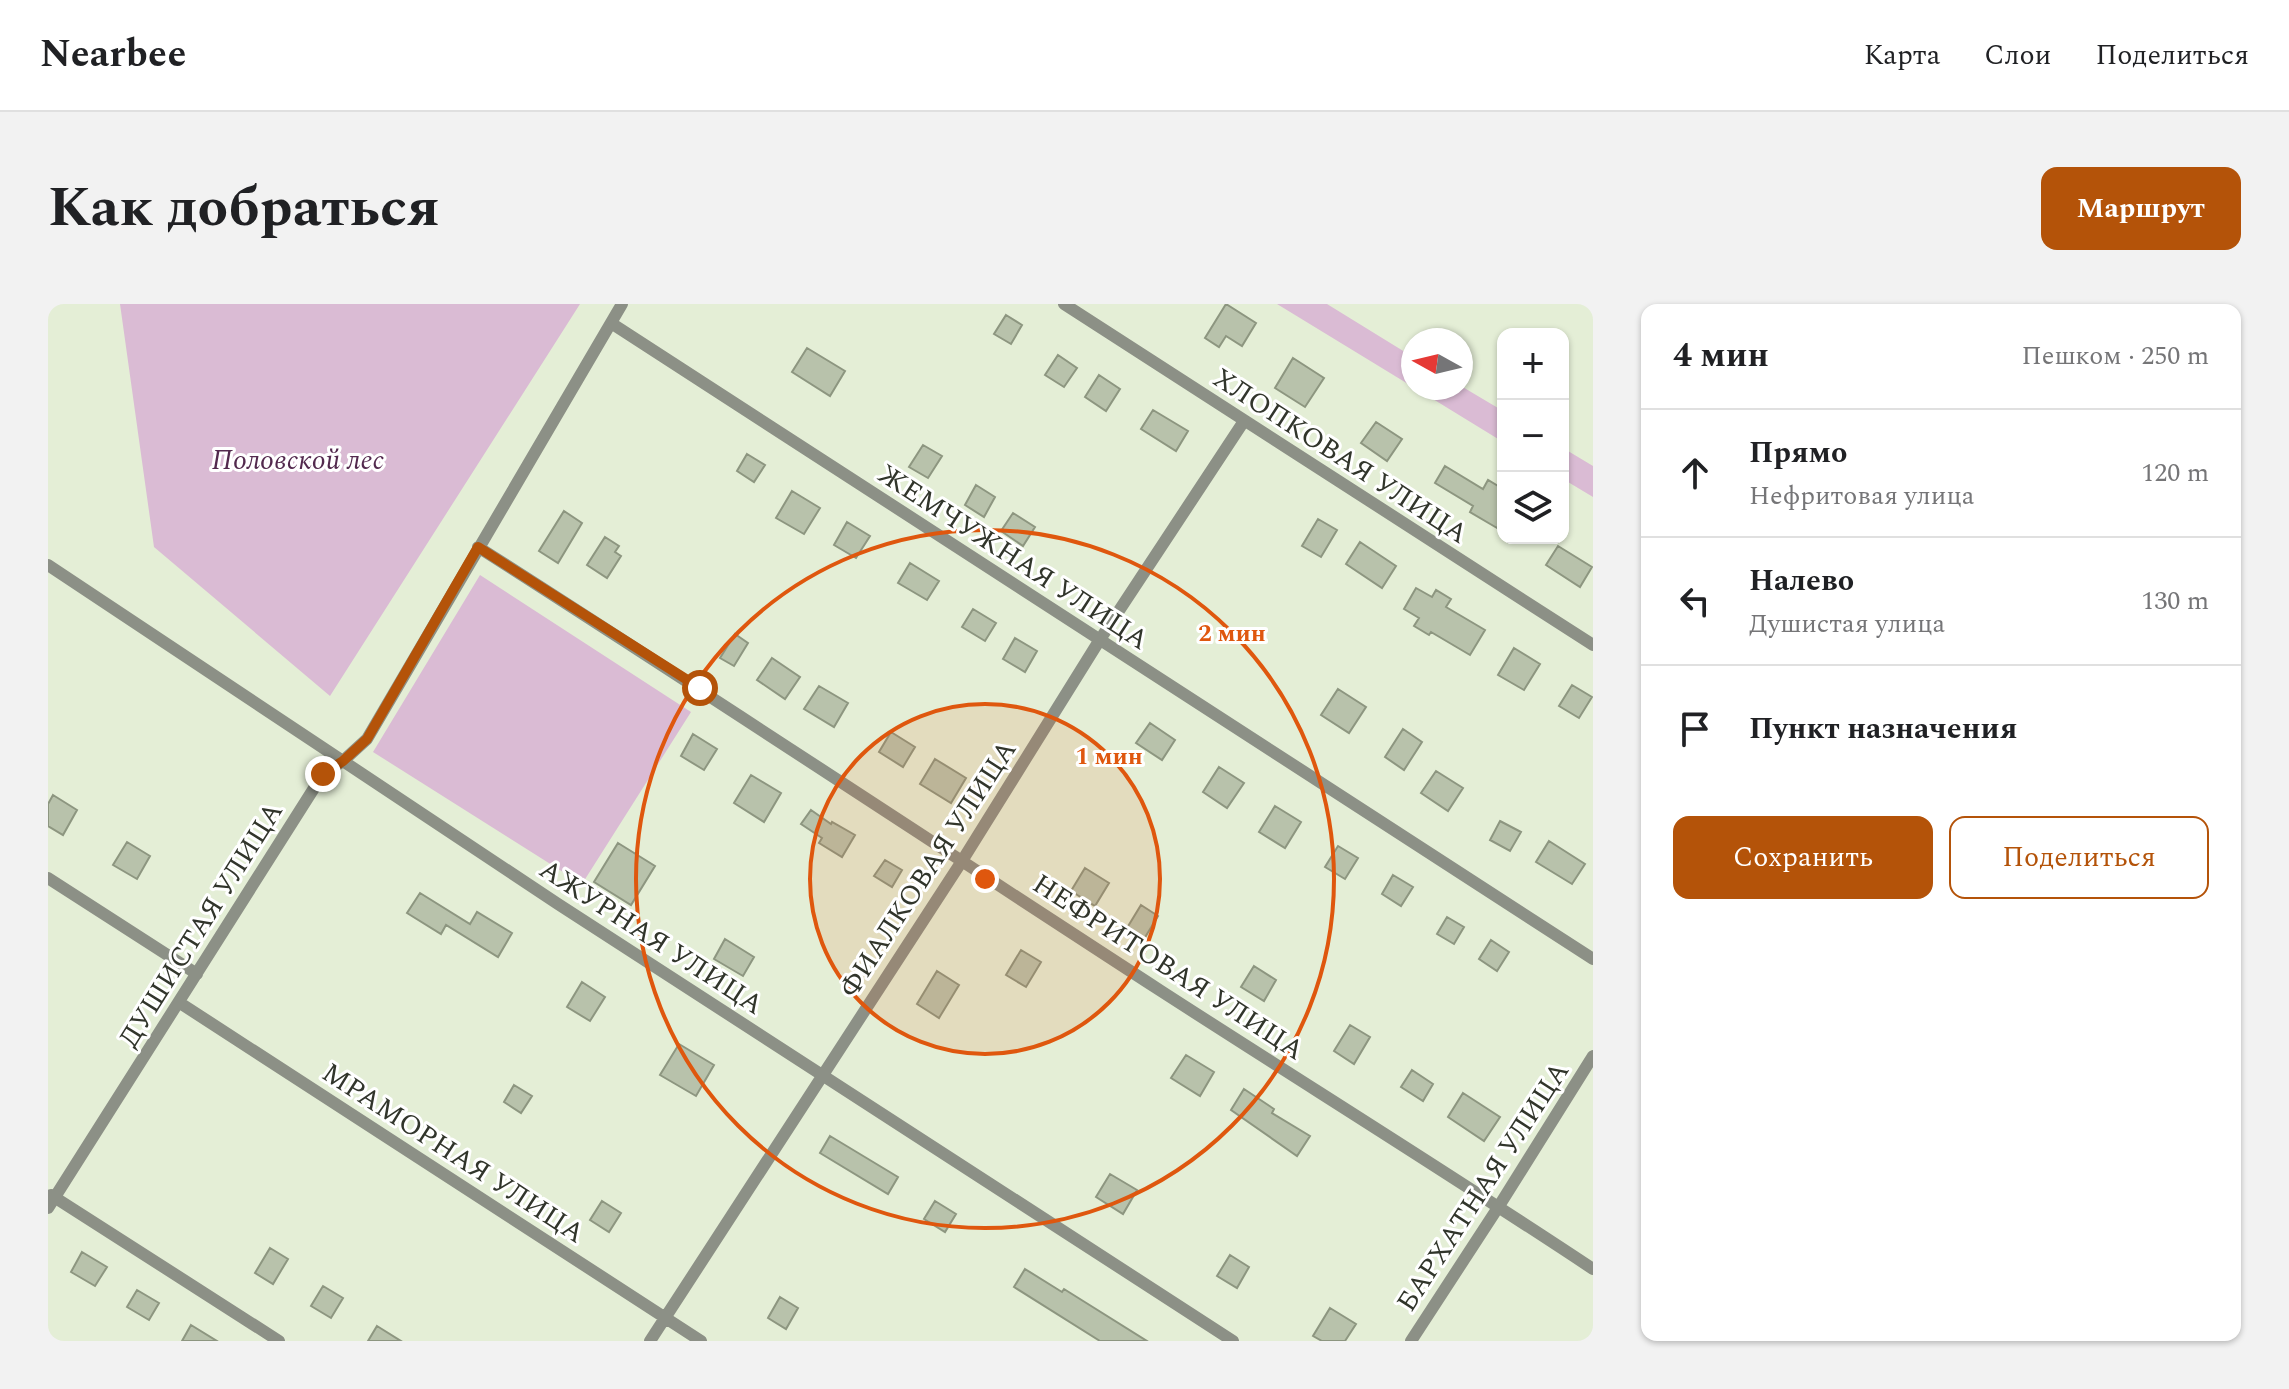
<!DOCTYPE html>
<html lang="ru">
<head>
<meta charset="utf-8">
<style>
	body { margin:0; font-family:Spectral,serif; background:#f2f2f2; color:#202124 }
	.controls { position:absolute; right:24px; top:24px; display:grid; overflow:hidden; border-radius:16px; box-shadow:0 2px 6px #0004 }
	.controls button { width:72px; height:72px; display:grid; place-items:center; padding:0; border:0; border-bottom:2px solid #e0e0e0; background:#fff; color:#202124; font:40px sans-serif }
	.compass { position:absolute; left:1353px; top:24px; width:72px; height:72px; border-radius:50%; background:#fff; box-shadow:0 2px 6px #0004; rotate:278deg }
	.stop { position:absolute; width:24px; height:24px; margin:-18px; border:6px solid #b45309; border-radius:50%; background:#fff }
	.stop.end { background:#b45309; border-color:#fff; box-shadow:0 2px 8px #0008 }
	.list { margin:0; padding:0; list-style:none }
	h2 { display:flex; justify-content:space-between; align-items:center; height:104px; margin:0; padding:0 32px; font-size:34px }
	h2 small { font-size:26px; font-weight:400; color:#757577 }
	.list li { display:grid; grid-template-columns:52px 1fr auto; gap:24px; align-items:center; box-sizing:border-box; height:128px; padding:0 32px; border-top:2px solid #e0e0e0 }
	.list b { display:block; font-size:30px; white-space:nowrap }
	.list p { margin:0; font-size:26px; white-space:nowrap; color:#757577 }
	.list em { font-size:26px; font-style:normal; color:#757577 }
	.actions { display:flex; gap:16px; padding:24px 32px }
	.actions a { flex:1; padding:18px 0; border:2px solid #b45309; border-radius:16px; text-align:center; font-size:28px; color:#b45309 }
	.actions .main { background:#b45309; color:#fff }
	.icon { flex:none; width:44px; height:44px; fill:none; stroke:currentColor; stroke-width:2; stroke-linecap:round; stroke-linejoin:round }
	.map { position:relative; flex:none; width:1545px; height:1037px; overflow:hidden; border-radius:16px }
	header { display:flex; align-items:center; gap:48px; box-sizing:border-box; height:112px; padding:0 40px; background:#fff; border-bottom:2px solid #e0e0e0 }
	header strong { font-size:38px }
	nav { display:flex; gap:44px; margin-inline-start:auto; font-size:28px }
	.intro { display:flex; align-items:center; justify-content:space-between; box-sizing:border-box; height:192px; padding:0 48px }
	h1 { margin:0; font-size:56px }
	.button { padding:20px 36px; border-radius:16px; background:#b45309; color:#fff; font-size:28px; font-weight:700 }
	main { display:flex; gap:48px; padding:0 48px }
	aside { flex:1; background:#fff; border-radius:16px; box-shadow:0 2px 6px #0004 }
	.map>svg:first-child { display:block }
	.green { fill:#dabbd4 }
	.building { fill:#b8c2ab; stroke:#8d9680; stroke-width:2 }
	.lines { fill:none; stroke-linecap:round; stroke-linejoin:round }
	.minor { stroke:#8c9086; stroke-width:12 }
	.route { stroke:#b45309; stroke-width:10 }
	.ring { fill:none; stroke:#df570e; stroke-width:4 }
	.labels { text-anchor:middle; stroke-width:6; stroke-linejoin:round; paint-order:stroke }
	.street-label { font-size:28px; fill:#31352b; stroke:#fff }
	.park-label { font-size:28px; font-style:italic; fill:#53294e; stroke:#fff }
	.centre { fill:#df570e; stroke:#fff; stroke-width:4 }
	.ring-label { font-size:24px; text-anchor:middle; font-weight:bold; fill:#df570e; stroke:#fff; stroke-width:6; stroke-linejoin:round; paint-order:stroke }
</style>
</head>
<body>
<header>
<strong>Nearbee</strong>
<nav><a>Карта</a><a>Слои</a><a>Поделиться</a></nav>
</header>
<div class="intro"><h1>Как добраться</h1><a class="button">Маршрут</a></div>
<main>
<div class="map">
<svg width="1545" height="1037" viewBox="0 0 1545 1037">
	<rect width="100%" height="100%" fill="#e4eed6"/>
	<path class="green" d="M72,0H532L282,392L106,243Z
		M1229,0H1279L1365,53V83Z
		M1413,82L1455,107V138L1367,84H1413Z
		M1515,144L1545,162V193L1515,175Z
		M432,271L643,408L534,580L325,448Z"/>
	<path class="building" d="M1178,0L1208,19L1194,42L1178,32L1171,43L1157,34Z
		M958,11L974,21L963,40L946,30Z
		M759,44L797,67L782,92L744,68Z
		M1010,51L1029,64L1016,83L997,71Z
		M1245,54L1276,74L1257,103L1227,84Z
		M1051,71L1072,85L1058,107L1037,93Z
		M1105,106L1140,127L1128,147L1093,125Z
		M1328,118L1354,135L1339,157L1313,139Z
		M875,141L894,152L880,174L861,163Z
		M699,150L717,161L706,178L689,167Z
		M1397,162L1435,185L1440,176L1455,185V214L1449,224L1422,208L1425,202L1387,179Z
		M928,181L947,193L936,213L917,201Z
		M744,187L772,204L756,230L728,214Z
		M516,207L534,219L510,259L491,247Z
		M965,209L987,223L975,242L953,227Z
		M1270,215L1289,226L1273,253L1254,242Z
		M799,218L822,232L808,254L786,241Z
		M557,233L571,242L567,248L573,252L559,274L539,261Z
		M1312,238L1348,262L1334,284L1298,260Z
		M1510,242L1544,263L1532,283L1498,261Z
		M862,259L891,277L879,296L850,279Z
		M1368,284L1384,293L1388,286L1403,295L1398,303L1437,326L1422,351L1383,328L1381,331L1366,322L1371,314L1356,305Z
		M925,305L948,319L937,337L914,323Z
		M687,330L700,339L686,362L672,354Z
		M967,334L989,347L977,368L955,355Z
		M1466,344L1492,360L1476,386L1450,371Z
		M724,354L752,373L737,395L709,376Z
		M1524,381L1544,393L1531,414L1511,402Z
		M771,382L800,399L786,423L756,405Z
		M1290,385L1318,403L1301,429L1273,411Z
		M1102,419L1127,436L1114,456L1088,439Z
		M1355,425L1374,438L1356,466L1337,453Z
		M843,428L867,443L855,463L831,448Z
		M645,430L669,445L656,466L633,452Z
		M887,455L918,474L903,499L872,480Z
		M1171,463L1196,479L1179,504L1155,488Z
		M1388,467L1415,484L1400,507L1373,489Z
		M703,471L733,489L716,518L686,499Z
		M5,491L29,506L15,531L0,522V500Z
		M1227,502L1253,518L1237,544L1211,528Z
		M763,506L783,520L784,518L807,531L794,553L771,539L774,534L753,520Z
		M1452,517L1473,528L1462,547L1442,536Z
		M1501,537L1537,560L1524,580L1488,558Z
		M79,538L102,552L89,575L65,561Z
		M570,539L607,562L583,601L546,578Z
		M1290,542L1310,554L1297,575L1277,563Z
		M837,556L854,566L844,583L826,572Z
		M1037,564L1061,579L1047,602L1023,587Z
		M1345,571L1365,583L1353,602L1334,590Z
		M372,589L422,620L429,608L464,629L450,653L398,621L393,630L359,609Z
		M1093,601L1110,612L1096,635L1079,624Z
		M1399,613L1416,623L1406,640L1389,630Z
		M677,635L706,653L695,672L666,655Z
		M1443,636L1461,648L1449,667L1431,655Z
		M973,646L993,658L978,683L958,671Z
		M1206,662L1228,676L1216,697L1193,683Z
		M889,667L911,681L891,714L869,700Z
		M534,678L557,693L542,717L519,703Z
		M1302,721L1322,733L1306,760L1286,747Z
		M631,740L666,761L648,792L612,771Z
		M1138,751L1166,768L1152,792L1123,774Z
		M1364,766L1385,780L1375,797L1353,783Z
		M466,781L484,792L473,809L456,798Z
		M1196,785L1226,805L1224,809L1262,832L1249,852L1183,806Z
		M1415,789L1452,813L1436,837L1400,813Z
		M782,832L850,873L840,890L772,849Z
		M1062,870L1089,886L1075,910L1048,893Z
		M554,897L573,909L561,928L542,916Z
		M887,897L908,910L897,928L876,915Z
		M222,944L240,955L225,980L207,969Z
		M34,948L59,963L47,982L23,968Z
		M1182,951L1201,963L1189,984L1169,972Z
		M977,965L1014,988L1016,985L1099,1037H1052L966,983Z
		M275,982L295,994L283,1014L263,1002Z
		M89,986L111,999L101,1016L79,1003Z
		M732,993L750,1004L738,1025L720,1014Z
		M1282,1004L1308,1020L1297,1037H1274L1265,1032Z
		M143,1021L169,1037H134Z
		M329,1022L353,1037H320Z"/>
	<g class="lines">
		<path class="minor" d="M1016,0L1545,341
			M563,19L1545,655
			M430,243C659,389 885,539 1113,687C1257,780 1402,870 1545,965
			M0,261L510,600L1185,1037
			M0,574L149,670
			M132,699L653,1037
			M3,891L231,1037
			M0,904L275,470L295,457L319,435L574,0
			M602,1037L914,557L1051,337L1196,117
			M1363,1037L1451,902L1545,752"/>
	</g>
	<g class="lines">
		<path class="route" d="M275,470L295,457L319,435L430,243L652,384"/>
	</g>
	<circle cx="937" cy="575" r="175" fill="#df570e" fill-opacity=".12"/>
	<g class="ring">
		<circle cx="937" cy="575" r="175"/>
		<circle cx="937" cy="575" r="349"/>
	</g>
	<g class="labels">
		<g class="street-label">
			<text transform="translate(1293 151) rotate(33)" y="10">ХЛОПКОВАЯ УЛИЦА</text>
			<text transform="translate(966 252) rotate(33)" y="10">ЖЕМЧУЖНАЯ УЛИЦА</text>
			<text transform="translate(879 564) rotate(-57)" y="10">ФИАЛКОВАЯ УЛИЦА</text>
			<text transform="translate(152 620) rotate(-58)" y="10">ДУШИСТАЯ УЛИЦА</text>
			<text transform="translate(604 632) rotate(33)" y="10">АЖУРНАЯ УЛИЦА</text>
			<text transform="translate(1121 662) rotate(33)" y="10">НЕФРИТОВАЯ УЛИЦА</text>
			<text transform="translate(406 848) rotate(33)" y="10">МРАМОРНАЯ УЛИЦА</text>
			<text transform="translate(1434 882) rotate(-57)" y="10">БАРХАТНАЯ УЛИЦА</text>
		</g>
		<g class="park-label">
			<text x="250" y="165">Половской лес</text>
		</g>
	</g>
	<circle cx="937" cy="575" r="12" class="centre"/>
	<g class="ring-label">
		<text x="1184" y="337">2 мин</text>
		<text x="1061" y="460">1 мин</text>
	</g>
</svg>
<div class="controls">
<button>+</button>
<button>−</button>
<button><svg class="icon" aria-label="layers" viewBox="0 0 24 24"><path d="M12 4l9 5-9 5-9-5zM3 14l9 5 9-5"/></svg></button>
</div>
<svg class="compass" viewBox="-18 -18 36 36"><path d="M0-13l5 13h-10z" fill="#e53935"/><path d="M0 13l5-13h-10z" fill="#757577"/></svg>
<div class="stop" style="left:652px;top:384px"></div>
<div class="stop end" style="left:275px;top:470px"></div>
</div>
<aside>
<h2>4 мин<small>Пешком · 250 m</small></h2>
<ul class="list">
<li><svg class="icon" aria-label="ahead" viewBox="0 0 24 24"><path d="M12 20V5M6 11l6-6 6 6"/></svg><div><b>Прямо</b><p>Нефритовая улица</p></div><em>120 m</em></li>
<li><svg class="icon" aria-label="left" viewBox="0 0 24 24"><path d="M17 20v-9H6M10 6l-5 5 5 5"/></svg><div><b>Налево</b><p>Душистая улица</p></div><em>130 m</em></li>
<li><svg class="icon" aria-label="arrive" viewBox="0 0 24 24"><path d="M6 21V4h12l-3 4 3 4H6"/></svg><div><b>Пункт назначения</b></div></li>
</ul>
<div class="actions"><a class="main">Сохранить</a><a>Поделиться</a></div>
</aside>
</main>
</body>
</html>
